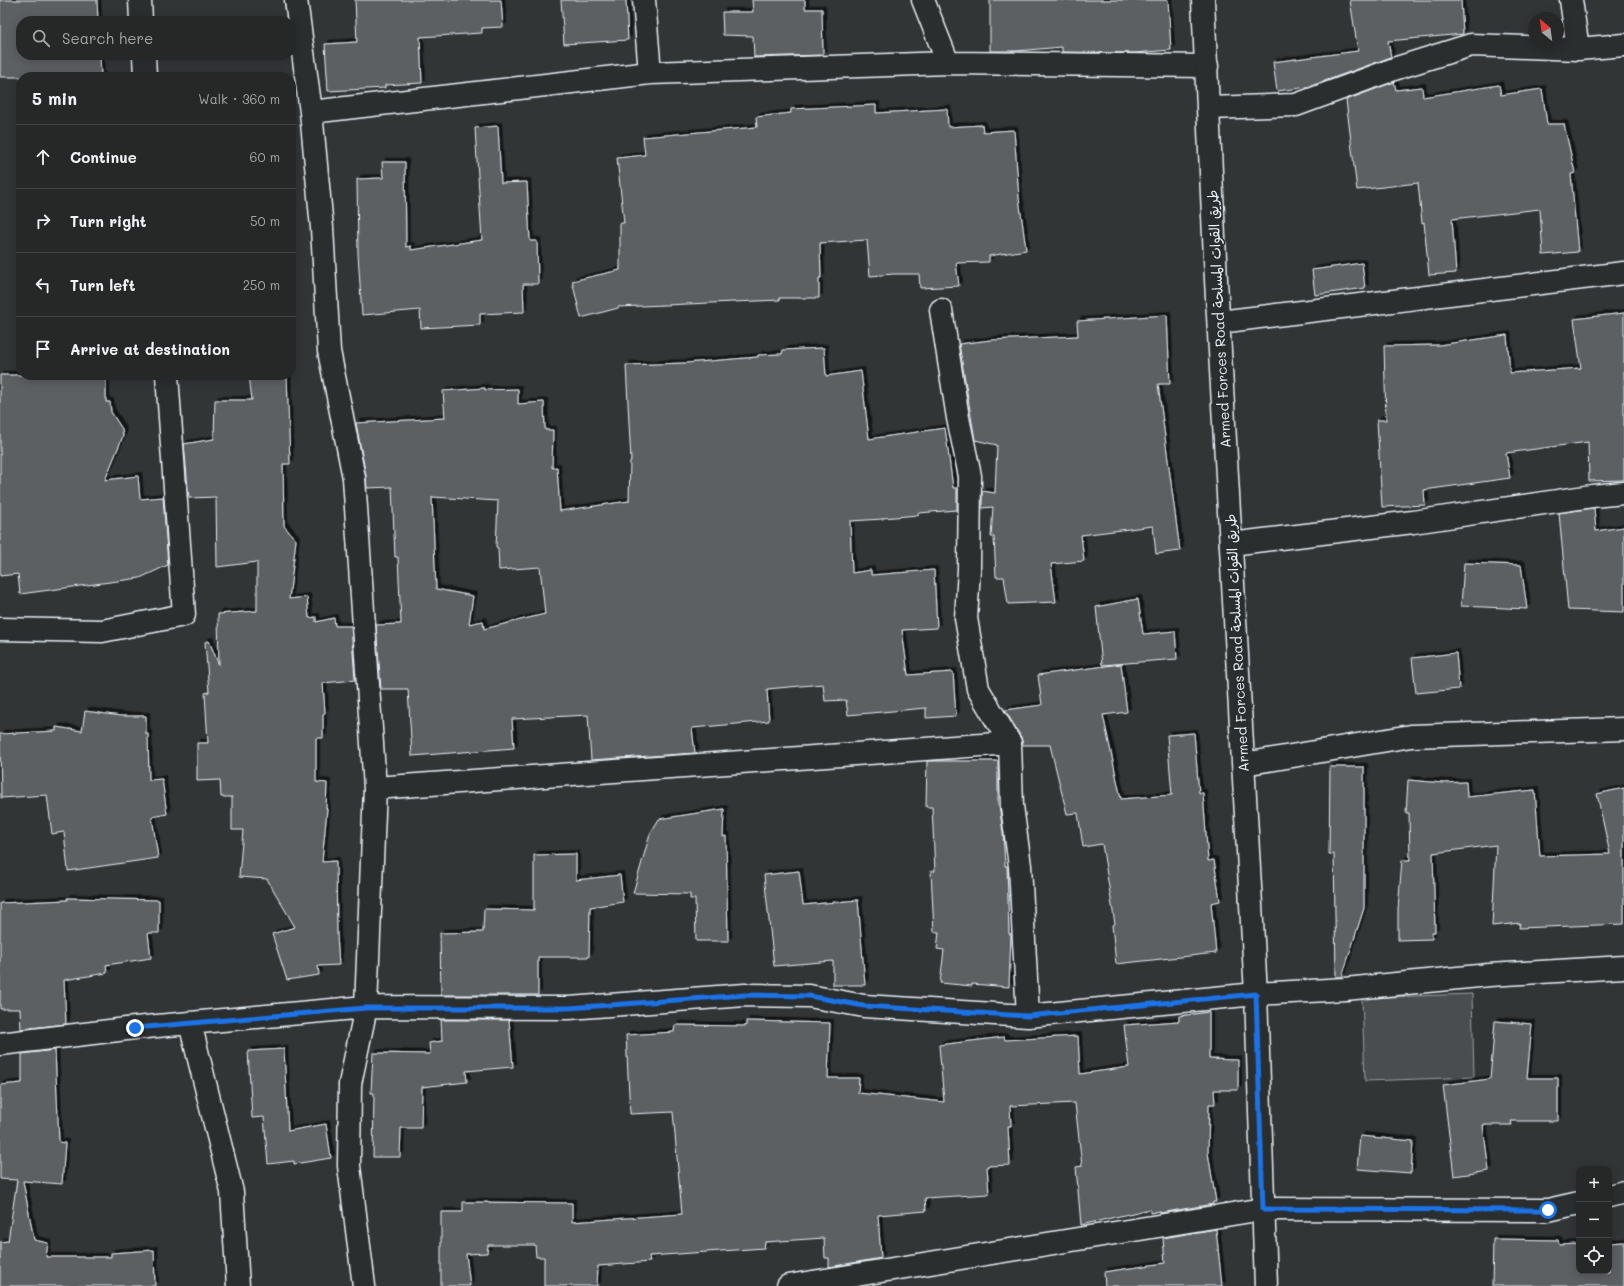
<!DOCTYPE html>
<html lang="en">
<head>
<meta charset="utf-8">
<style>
	body { margin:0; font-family:Mali,"Playpen Sans Arabic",sans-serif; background:#2e3030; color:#f1f3f6 }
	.controls { position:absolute; right:12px; bottom:12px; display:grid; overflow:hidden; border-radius:8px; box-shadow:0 2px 10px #0003 }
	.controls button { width:36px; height:36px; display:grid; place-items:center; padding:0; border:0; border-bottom:1px solid #424445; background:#262828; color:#f1f3f6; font:20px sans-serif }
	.compass { position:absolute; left:1528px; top:12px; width:36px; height:36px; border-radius:50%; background:#262828; box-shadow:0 2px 10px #0003; rotate:331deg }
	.stop { position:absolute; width:12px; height:12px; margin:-9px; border:3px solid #1a73e8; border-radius:50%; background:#fff }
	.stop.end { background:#1a73e8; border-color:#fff; box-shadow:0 1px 4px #0008 }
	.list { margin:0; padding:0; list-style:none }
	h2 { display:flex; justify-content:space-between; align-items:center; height:52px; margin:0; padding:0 16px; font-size:17px }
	h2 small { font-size:13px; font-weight:400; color:#a4a6a8 }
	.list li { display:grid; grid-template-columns:26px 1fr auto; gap:12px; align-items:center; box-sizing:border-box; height:64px; padding:0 16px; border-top:1px solid #424445 }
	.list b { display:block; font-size:15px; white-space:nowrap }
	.list em { font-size:13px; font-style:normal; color:#a4a6a8 }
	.icon { flex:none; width:22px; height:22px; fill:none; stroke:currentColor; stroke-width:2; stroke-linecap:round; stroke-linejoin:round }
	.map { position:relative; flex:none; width:1624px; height:1286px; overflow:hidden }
	.search { position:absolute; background:#262828; box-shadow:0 2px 10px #0003; left:16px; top:16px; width:280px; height:44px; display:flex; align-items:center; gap:10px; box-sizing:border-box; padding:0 14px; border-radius:16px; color:#a4a6a8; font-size:15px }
	.panel { position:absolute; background:#262828; box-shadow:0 2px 10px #0003; left:16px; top:72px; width:280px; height:308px; border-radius:16px }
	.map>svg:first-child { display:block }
	.green { fill:#494d4f; stroke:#989fa4 }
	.building { fill:#5c6063; stroke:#e8f1f8; fill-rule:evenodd; filter:url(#shadow) }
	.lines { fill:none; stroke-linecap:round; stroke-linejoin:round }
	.minor-casing { stroke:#e8f1f8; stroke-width:25 }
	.tertiary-casing { stroke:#e8f1f8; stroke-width:25 }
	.minor { stroke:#2a2d2e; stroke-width:22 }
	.tertiary { stroke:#2a2d2e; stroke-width:22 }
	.route { stroke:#1a73e8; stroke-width:5 }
	.labels { text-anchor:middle; stroke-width:3; stroke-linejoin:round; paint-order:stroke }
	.street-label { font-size:14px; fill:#e8f1f8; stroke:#2a2d2e }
</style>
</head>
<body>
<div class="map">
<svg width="1624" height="1286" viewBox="0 0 1624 1286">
	<defs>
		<filter id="shadow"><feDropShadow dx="3.5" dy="-3.5" stdDeviation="0" flood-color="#0009"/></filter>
	</defs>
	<rect width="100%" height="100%" fill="#323536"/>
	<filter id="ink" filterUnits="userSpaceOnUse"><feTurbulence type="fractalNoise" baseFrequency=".025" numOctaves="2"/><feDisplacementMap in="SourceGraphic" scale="8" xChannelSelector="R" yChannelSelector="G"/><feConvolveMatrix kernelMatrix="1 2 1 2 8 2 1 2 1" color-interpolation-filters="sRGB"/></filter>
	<g filter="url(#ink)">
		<path class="green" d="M1472,994L1474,1077L1365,1081L1362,998Z"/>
		<path class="building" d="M0,0H97L98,21H21V55H100L101,77H0Z
			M355,0H501L503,27L482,28V33L420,37L422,83L385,85V88L328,91L325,44L357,42Z
			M561,0H626L628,40L564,44Z
			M752,0H805V9H822L823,55L754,57L753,36L723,35L722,12H753Z
			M990,0H1168L1171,50L1135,53L1062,52V47L1016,51H990Z
			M1350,0H1461L1463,34L1388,41L1391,57L1308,87L1277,91L1273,62L1358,51Z
			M1394,82L1396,90L1422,87L1423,97L1499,85L1501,95L1542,89L1547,124H1564L1575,173L1571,174L1578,252L1543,255L1540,209L1452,219L1456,273L1429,275L1424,222L1422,223L1418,183L1357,190L1346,100Z
			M876,105V113L947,109L948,127L982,125L983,132L1014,130L1019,198L1026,250L989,256V262L956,263L959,286L920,288L919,274H893L870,276L867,240L820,243L821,278H819V298H779L780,300L618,307V308L581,318L572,281L620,270V223H624L617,158L645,155L643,137L757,127L756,117L791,113V109Z
			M498,126L501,183L527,182L530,241H537L538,284H523L524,312L480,314V325L421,328L420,310L362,315L358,254L357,179L383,178L382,162H405L406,247L411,246V250L482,240L475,128Z
			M1362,263L1365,288L1315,295L1312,270Z
			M1624,313V480L1589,481L1588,442L1506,453L1510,478L1424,490L1425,505L1382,507L1377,420H1386L1384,346L1439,345L1507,335L1510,373L1581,368L1574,319Z
			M1167,315L1170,384H1158L1180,551L1156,554L1153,526L1081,535L1084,561L1051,564L1056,602L1008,604L1004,577H996L994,537H991L993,507L982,508V491L995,493L997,445L975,440L959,344L991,340L1078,336L1077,321Z
			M824,348L826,376L861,371L869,439L945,428L953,488H957V510L918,513V515L883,518V519L850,521L852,573L871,570V575L934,570L937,628L902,630L908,675L953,672L956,716L926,718V708L848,715L846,700L825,701L823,684L767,689L769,721L692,728L695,753L591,760L588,715L512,719L514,748L412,756L408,689H381L376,625L401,624L398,557H395L392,487L367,488L366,476L356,423L445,418L443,391L485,388V390L518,389V404L544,402L545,430H553L552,468L557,467L560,511L629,501L630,461H631L626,365L686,363L758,357V355L782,354L783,350ZM432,497L498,501L496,547L498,548L499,570L540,567L545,614L484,629L483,621L469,624L473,596L436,589Z
			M0,375H106V402H110L111,412L122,429L123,436L105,480L138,476L140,499L163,497L168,565L140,578L20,594L18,574L0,576Z
			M249,375H287L290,464H283L284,526L296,540L289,599L307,597L309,618L316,617V622L334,618L335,626H351L355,680L323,683L325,713L323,714V738H316V782L327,783L326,808L327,809L322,862L336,861L337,935L339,965L318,966L319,975L287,980L272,934L295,927L267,879L239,877L243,830H232V797H221L220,780L197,781V743H208L205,693L209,692L205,642L209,641L219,665L218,614L257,611V562L217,567L216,497L189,498L184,444L214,439L215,400H252Z
			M1594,508L1596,531L1624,527V612L1568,610L1559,513Z
			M1464,563L1521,565L1527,609L1461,606Z
			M1138,599L1143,634L1175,631L1177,659L1102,665L1096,607Z
			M1456,653L1459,689L1416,693L1412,658Z
			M1121,664L1127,712L1103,715L1121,799L1172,795L1167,735L1194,733L1199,793H1203L1208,861L1214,860L1220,901L1211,903L1216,953L1116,964L1112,925L1115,924L1102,844L1083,847L1078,813L1067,814L1050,745H1023L1021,737L1005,710L1042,705L1038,675Z
			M85,711L121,716H146V734H148L149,780L162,779L167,814L152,817L158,858L68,871L64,832L52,834L47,795L1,798L0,734L56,731V727L82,731Z
			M927,761H998V805H999L1003,833L1005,866H1007L1009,934H1011L1009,987L972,984V986L940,983L944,950L937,949L939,932H934L931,871H935L932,807H926Z
			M1330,767H1364V908L1342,977H1336L1334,854H1329Z
			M1408,780L1443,783L1466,782L1467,797L1535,790L1540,856L1610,854L1597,794L1624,788V924L1519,928L1520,923L1492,926L1496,845L1433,853L1435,932H1432V939L1398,940V909L1402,860H1410L1409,813H1406Z
			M724,809L723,837L726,836L728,941H696L695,899H690V894L633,893L650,834L659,819Z
			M576,854V880L620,875L623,902L590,907L589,957H538V995H441L440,933L483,932L484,909L534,910V855Z
			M799,871L803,905L858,900L865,985H833V961L774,966L764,875Z
			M67,898L159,900V933H148L151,958L106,965L107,973L64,980L66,1024L21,1029L20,1009H0V903L68,900Z
			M1209,1012V1059L1238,1060V1090H1214L1215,1104H1209L1208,1153L1216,1202H1213V1204L1160,1213V1211L1150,1213V1209L1081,1225L1076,1167L1082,1166L1075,1103L1010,1106L1011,1126H1008L1010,1165L987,1166L989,1194L925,1198L926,1211L878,1215L881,1258L829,1267V1258H825L824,1238L765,1242L764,1248L649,1256L650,1262L598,1266L597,1286H544V1257H536L535,1245H488L487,1253L466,1254L470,1286H441V1212H463V1202L572,1203V1222L682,1214L673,1112L630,1114L626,1035L674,1032L675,1025L746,1026V1021L830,1023L828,1078H859L858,1093L944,1102L939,1045L1004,1037L1005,1040L1078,1036L1080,1074L1129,1067L1124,1025L1179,1021V1016Z
			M441,1020H509L513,1067L466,1071L467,1082L422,1087L421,1128H401L400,1157H373L374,1093H371L373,1053L430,1054L429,1043L442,1041Z
			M1495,1021L1532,1024L1527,1078H1558V1121H1511L1512,1125H1483L1489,1171L1454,1176L1443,1085L1490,1079Z
			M284,1049L288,1131L326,1124L331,1158L294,1164V1161L268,1164L264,1117L252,1118L248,1051Z
			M55,1050L59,1142L65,1143L62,1184L23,1181L34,1240L48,1243L46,1257H111V1253L154,1250L155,1286H0V1242L8,1241L17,1180L0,1179V1085L22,1083V1054Z
			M1360,1136L1413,1141L1411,1173L1357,1169Z
			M1216,1229L1222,1286H1105L1104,1272L1165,1263L1163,1238Z
			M1493,1239L1558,1240L1559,1245L1579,1244V1271H1609V1243L1624,1242V1286H1492Z"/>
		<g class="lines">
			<defs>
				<path id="minor" d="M140,0L141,21
					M296,0L311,112L322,228L329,351L354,478L375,788L366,1007L350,1084L349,1166L364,1286
					M644,0L650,73
					M923,0L948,63
					M1571,0L1578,49
					M144,55L145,77
					M1209,108L1296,105L1397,68L1471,45L1578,49L1624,45
					M311,112L650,73L948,63L1207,66
					M941,310L958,418L970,476L969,570L966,618L978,689L1010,743L1012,806L1020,866L1028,1016
					M1219,322L1624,273
					M1231,544L1413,522L1592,496L1624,493
					M0,629L102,631L184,615L167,375
					M1244,764L1411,736L1624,729
					M375,788L1010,743
					M190,1023L232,1192L238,1286
					M0,1044L135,1028L366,1007L569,1008L745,995L809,996L864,1006L1028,1016L1256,994L1345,989L1489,975L1624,967
					M1609,1196L1624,1192
					M788,1286L1263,1209L1548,1210L1579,1203"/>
				<path id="tertiary" d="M1203,0L1216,280L1256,994L1266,1286"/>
			</defs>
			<use href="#minor" class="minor-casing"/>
			<use href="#tertiary" class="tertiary-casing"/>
			<use href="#minor" class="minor"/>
			<use href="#tertiary" class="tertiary"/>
		</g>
	</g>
	<g class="lines" filter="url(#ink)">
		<path class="route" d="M135,1028L366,1008H569L745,995L809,996L864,1006L1028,1016L1256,994L1263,1209L1548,1210"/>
	</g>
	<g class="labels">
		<g class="street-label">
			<text transform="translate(1219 319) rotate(-93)" y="5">Armed Forces Road طريق القوات المسلحة</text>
			<text transform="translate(1237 643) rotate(-93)" y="5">Armed Forces Road طريق القوات المسلحة</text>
		</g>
	</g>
</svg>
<div class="controls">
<button>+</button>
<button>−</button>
<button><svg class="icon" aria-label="locate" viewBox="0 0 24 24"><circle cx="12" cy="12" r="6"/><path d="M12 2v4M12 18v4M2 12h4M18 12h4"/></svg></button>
</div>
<svg class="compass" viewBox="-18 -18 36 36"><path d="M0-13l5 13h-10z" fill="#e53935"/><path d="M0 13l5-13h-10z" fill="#a4a6a8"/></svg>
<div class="stop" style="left:1548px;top:1210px"></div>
<div class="stop end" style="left:135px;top:1028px"></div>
<div class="search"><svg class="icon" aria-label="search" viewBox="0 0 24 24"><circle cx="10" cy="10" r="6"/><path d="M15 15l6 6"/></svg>Search here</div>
<section class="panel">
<h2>5 min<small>Walk · 360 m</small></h2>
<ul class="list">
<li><svg class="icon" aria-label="ahead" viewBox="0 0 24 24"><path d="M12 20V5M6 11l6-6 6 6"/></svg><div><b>Continue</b></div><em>60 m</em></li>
<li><svg class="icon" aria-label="right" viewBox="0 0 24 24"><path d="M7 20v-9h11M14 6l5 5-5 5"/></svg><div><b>Turn right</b></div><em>50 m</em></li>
<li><svg class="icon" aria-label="left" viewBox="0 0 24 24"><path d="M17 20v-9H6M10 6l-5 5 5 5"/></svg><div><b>Turn left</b></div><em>250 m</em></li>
<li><svg class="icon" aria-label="arrive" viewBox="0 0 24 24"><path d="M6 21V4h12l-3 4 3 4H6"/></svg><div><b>Arrive at destination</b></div></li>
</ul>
</section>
</div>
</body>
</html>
